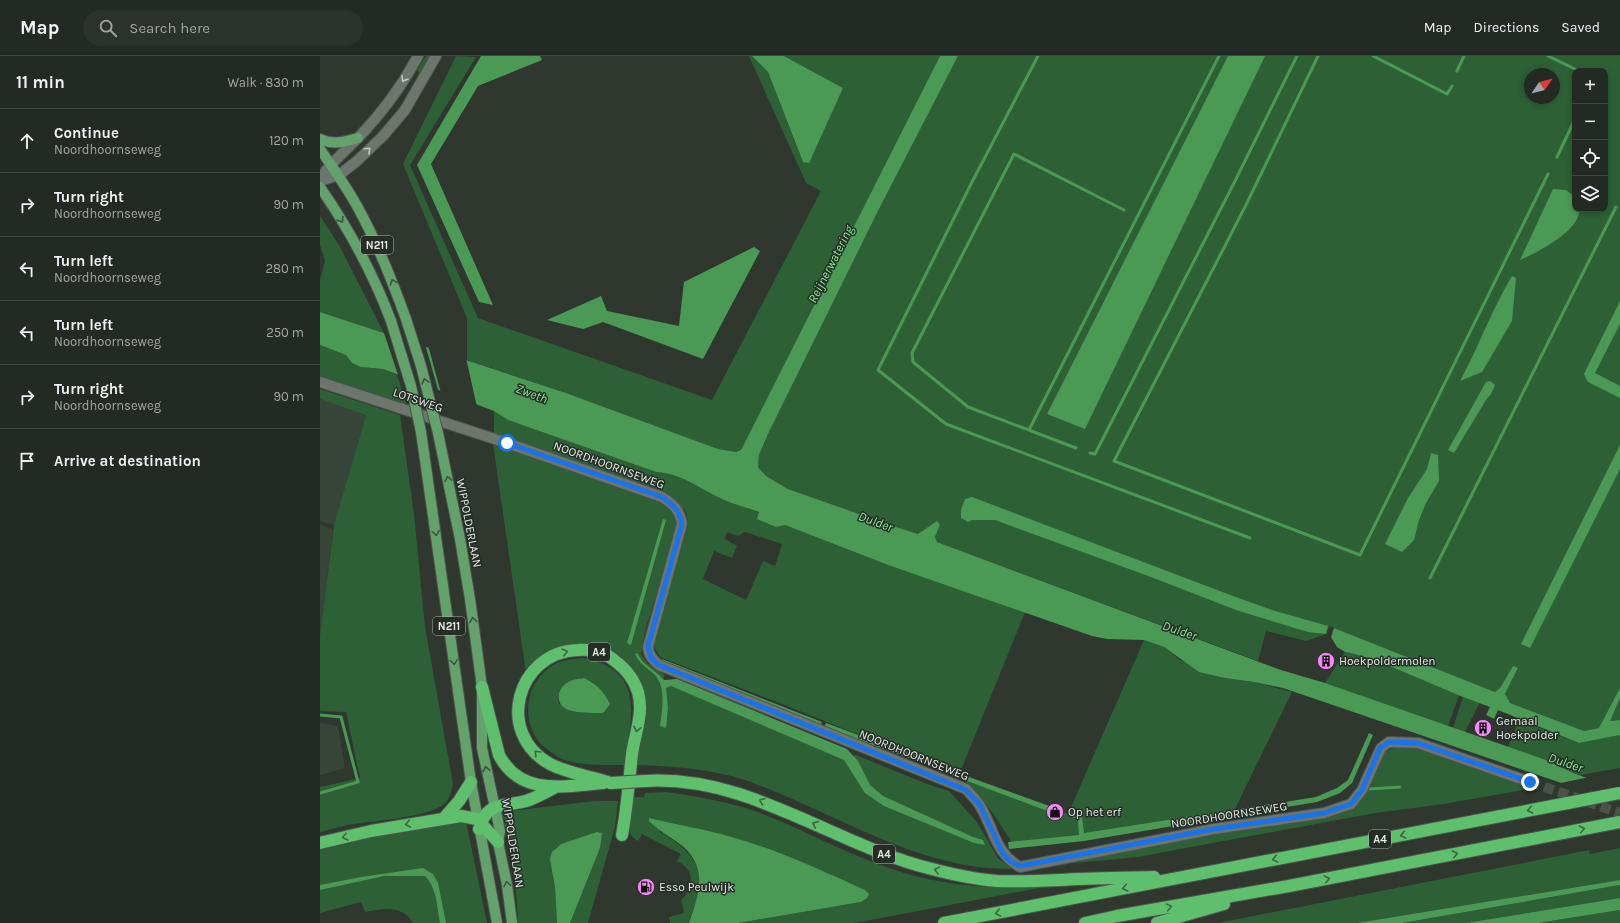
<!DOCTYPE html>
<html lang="en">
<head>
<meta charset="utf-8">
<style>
	body { margin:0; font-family:Karla,sans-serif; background:#2b312b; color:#f1f3f6 }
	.controls { position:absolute; right:12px; top:12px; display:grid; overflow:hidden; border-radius:8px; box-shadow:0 2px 6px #0003 }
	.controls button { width:36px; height:36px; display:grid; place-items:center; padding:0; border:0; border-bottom:1px solid #404541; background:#232923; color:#f1f3f6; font:20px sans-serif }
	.compass { position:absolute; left:1204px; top:12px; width:36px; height:36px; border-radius:50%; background:#232923; box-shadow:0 2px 6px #0003; rotate:55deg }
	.stop { position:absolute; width:12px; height:12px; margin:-9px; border:3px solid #1a73e8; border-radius:50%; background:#fff }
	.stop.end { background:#1a73e8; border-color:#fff; box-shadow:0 1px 4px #0008 }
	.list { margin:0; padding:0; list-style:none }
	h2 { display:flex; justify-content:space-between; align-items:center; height:52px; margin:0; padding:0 16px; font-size:17px }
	h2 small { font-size:13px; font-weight:400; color:#a3a6a6 }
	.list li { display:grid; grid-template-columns:26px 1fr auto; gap:12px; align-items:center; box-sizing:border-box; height:64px; padding:0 16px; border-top:1px solid #404541 }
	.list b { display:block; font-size:15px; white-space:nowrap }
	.list p { margin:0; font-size:13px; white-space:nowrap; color:#a3a6a6 }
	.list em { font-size:13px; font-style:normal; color:#a3a6a6 }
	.icon { flex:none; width:22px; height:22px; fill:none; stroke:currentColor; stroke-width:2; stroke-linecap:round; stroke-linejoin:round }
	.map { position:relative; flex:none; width:1300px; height:867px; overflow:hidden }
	header { display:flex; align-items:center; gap:24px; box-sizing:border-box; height:56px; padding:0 20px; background:#232923; border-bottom:1px solid #404541 }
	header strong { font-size:19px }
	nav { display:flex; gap:22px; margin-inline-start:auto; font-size:14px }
	.search { width:280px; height:36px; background:#2b312b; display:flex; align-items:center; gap:10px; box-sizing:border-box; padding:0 14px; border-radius:22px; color:#a3a6a6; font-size:15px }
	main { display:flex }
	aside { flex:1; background:#232923 }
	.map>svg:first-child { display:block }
	.built { fill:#384539 }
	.green { fill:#2d6035; fill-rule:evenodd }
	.water { fill:#4a9a56 }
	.pier { fill:#2f372f }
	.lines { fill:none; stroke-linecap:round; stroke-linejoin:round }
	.stream { stroke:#4a9a56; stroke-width:3 }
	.minor-tunnel { stroke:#4a524a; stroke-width:10; stroke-dasharray:10 5; stroke-linecap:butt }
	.minor-casing { stroke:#4d534d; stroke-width:12 }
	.major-casing { stroke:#4d534d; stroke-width:12 }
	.highway-casing { stroke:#4d534d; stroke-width:14 }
	.minor { stroke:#6d766d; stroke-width:10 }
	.major { stroke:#64a26c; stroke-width:10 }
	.highway { stroke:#5ebf6c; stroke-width:12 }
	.major-bridge-casing { stroke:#4d534d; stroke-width:12; stroke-linecap:butt }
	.highway-bridge-casing { stroke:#4d534d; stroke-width:14; stroke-linecap:butt }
	.major-bridge { stroke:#64a26c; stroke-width:10 }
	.highway-bridge { stroke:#5ebf6c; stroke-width:12 }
	.oneway { stroke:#c1c7c1 }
	.oneway2 { stroke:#3b563e }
	.oneway3 { stroke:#3c6742 }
	.route { stroke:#1a73e8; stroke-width:5 }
	.labels { text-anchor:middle; stroke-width:3; stroke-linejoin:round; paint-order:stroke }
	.shield { fill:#252d26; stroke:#abb1ac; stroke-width:1 }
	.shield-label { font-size:11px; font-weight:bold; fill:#e5eae5 }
	.street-label { font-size:12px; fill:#e5eae5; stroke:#252d26 }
	.poi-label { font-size:12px; fill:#e5eae5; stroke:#252d26; text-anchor:start }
	.water-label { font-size:13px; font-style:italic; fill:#83ec91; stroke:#252d26 }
</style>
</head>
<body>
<header>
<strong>Map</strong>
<div class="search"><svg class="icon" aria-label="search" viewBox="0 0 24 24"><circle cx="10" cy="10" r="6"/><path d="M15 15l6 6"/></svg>Search here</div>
<nav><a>Map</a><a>Directions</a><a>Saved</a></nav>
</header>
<main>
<aside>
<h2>11 min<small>Walk · 830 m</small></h2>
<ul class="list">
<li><svg class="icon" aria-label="ahead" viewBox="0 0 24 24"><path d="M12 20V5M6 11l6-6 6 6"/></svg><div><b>Continue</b><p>Noordhoornseweg</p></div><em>120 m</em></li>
<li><svg class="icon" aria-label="right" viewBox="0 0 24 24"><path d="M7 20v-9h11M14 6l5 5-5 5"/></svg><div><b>Turn right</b><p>Noordhoornseweg</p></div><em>90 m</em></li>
<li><svg class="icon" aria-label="left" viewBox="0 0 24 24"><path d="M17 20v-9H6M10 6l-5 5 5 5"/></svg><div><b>Turn left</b><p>Noordhoornseweg</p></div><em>280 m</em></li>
<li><svg class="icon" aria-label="left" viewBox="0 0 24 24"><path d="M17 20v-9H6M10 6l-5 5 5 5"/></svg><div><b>Turn left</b><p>Noordhoornseweg</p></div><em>250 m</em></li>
<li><svg class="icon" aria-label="right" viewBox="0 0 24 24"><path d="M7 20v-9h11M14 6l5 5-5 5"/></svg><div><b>Turn right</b><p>Noordhoornseweg</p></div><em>90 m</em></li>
<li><svg class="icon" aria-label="arrive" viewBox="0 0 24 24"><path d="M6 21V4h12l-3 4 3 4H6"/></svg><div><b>Arrive at destination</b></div></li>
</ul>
</aside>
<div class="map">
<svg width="1300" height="867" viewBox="0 0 1300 867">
	<rect width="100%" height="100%" fill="#2f372f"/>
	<path class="built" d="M0,343L46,359L14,469L0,465Z
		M0,469L13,473L0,579Z
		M0,667L18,670L25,712L0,719Z"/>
	<path class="green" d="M106,0H110L100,17L97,14Z
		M136,0L156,1L90,109L158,262L392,344L501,135L486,127L429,0H432L448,16L483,106L523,32L464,0H620L421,394L415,396L398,393L246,337L147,304V262L83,108Z
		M638,0H1300V664L1290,665L1279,672L1264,675L1190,647L1185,638L1198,613L1193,610L1180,632L1175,636L1009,570L1006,578L986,585L946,575L938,605L617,486L615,481L620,469L598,478L582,473L468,433L446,420L438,411L439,399L448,378L559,153ZM1255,15H1285V153H1255ZM1210,18H1234V42H1210Z
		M0,160L19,189L64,277L0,256V224L5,205L0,189Z
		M0,289L26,299L32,307L41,311L63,313L77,319L87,350L0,320Z
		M0,333L80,359L94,458L105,571L133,728C131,736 130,743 124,748C108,762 50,765 27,769C18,771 9,774 0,776V731L40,722L26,656L0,655V579L14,469L46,359L0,343Z
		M174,355L188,364L336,416L350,417L378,429L399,441L440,457L456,471L465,469L568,509L705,556L639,719L748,758L824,584L844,591L860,604L905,622L934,626L972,636L913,757L854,768L693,788C676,761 663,741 639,719L462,648L340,601L334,591L335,578L368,470C367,456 367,454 355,446L174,377ZM407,476L418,480L425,476L462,488L455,510L443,505L426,544L383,523L394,495L412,502L417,490L405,483Z
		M173,388L218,401L342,446C355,457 358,462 355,479L325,575L321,598L328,608L345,617L342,628L351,629L526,701L536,699L607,728L629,735L657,766L678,802L692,813L696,808L1013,752L1041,741L1061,698L1076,691L1094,690L1220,731L1124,748L1055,757L818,801L692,813C596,814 513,755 425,724C391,713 353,710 317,709L321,684L322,632L264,589L206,617Z
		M1025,596L1035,598L1060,606L1139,639L1128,671L1005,627Z
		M263,602C327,614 311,662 304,709C286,709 253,710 238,701C233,697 225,692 221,688C201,666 205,629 229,612C239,604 251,603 263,602ZM264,622L273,626L239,648C235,629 249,624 264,622Z
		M1143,641L1156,646H1160L1145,676L1133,672Z
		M1199,664L1259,687L1300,679V712L1260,719L1241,712L1229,705L1188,691Z
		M346,736C375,740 404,745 432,754C474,769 513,791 555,807C610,828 660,833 719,832L535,867H418L541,846L413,781L378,773L355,769L339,775C384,802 387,819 369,867H350L349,861L364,857L361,844C369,838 374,823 368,814C365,810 361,807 357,805L361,798L322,778L318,785C302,777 311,756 313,741H324L325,737Z
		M275,745H298L295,771L268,867H250L280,792V776L242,788L235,792L233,821L235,831L237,867H198C197,828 190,794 182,756Z
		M144,765L147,770L167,867H93C82,849 64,852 45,856L41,846L0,857V790L41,781Z
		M1300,792V824L1037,867H898L1269,794L1270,798Z
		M1300,829V842L1146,867H1082Z
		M1300,854V867H1218Z"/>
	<path class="water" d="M161,0H220L222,4L158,30L111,108L173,249L159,246L97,109Z
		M432,0H464L523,32L489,107L483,106L448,16Z
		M620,0H638L559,153L448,378L439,399L438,411L446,420L468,433L582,473L598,478L617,465L620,469L615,481L617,486L961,614L1005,627L1229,705C1251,718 1276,725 1300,733V747L963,632L934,626L905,622L879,616L844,591L824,584L787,583L772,580L568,509L465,469L456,471L437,463L439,456C426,451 411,448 398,441C375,430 363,418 336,416L188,364L174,355L63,313L41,311L32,307L26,299L0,289V256L246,337L398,393L416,396L421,394Z
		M908,0H945L765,373L727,358Z
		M1233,133L1246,134L1254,140L1255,153H1259C1262,174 1216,197 1200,204Z
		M434,191L440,195L383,303L283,266L263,273L227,264L281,240L287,255L359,270L364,226Z
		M1192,220L1196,222L1192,265L1162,316L1140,325C1159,290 1172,253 1192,220Z
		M1300,245V268L1275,317L1300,330V342L1268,326L1264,318Z
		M1170,325L1175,329L1171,338L1166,344L1134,397L1128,394L1166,326Z
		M1300,389V413L1210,592L1201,588Z
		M1111,397L1118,399L1119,425L1106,447L1099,464L1094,484L1082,496L1065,488L1088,442L1107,413Z
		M652,441L913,540L952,554L1008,570L1006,578L988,576L916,554L831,521L675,464H652L648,466L641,462V454L645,443Z
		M343,463L346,464L311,589L307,587Z
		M1014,572L1175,636L1180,632L1193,610L1198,612L1185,638L1190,647L1264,675L1279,672L1300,632V642L1290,665L1300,664V679L1259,687L1178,654L1174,663L1166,659L1170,651L1143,641L1060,606L1035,598L1025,596L1017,591L1011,581Z
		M317,597L323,606L339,619L344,624L357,623L527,693L538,705L550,729L563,740L653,781L663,784L665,789L654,787L564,750L545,737L524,704L351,630L346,632L348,652L346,672L340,670C342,654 347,631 334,618C326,611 319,607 315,598Z
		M342,603L502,666L500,670L341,606Z
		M264,622C277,628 284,636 290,648L283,657C275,657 253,657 246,653C237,648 236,636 244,629C249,624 257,623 264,622Z
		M506,667L603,703L602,707L504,671Z
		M1049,677L1053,679L1032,727L1020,737L997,746L764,785L689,793L688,786L759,779L758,763L751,761L752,757L762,761L764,777L996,741L1017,732L1028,724Z
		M627,713L735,752L733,757L626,717Z
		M329,762C357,769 385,773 412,781C458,794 502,815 545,834L549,838L547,842L541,846L418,867H369C380,836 389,808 357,786C347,779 338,774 329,765Z
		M277,776L282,777L280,792L250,867H237L235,831L230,803L232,796L241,788Z
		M103,812L113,818L118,827L126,867H120C117,851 117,832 105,820H64L0,834V829L41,821Z
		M1300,824V829L1082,867H1037Z
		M1300,842V854L1218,867H1146Z"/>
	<path class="pier" d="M63,274L105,288L119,337L79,322Z
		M108,289L146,302L157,351L121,337Z
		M1270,721L1300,731V749L1236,728Z"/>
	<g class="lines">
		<path class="stream" d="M718,0L652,126L558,314L626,368L930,482
			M998,0L926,149L794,405L1040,499L1228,118
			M1053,0L1127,38L1132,30
			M1228,0L1259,15
			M1137,15L1144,0
			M1237,101L1255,63
			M709,374L899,0
			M756,392L648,351L593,306L592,297L694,98L804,154
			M770,397L775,398L913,129L977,0
			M1110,522L1296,151
			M0,659L21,661L38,726L0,737
			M1049,733L1080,731"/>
		<path class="minor-tunnel" d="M1210,726L1300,757"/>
		<defs>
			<path id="minor" d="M0,122C11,107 25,95 38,82C63,56 81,32 98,0
				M0,125L19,119L37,105L63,80L85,54L116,0
				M0,326L187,387L342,441C353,448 360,454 362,468L328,591C328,599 333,604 339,609L646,733C651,739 657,744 660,750C675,774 674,796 700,811L894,773L1004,757L1031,748L1042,734L1061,692L1069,686L1098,687L1210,726"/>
			<path id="major" d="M0,83C13,89 24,86 38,82
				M0,93C13,112 26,130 37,150C57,186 72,224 86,263
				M0,131C29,173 53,217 71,265
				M101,376L151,726L177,867
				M118,377L140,483L150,543L162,631V692L180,775L178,786L187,829L192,867"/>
			<path id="highway" d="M162,631L179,699C201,741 244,730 283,727
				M325,725C424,719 505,782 597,809C622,816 650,823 677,825C698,826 719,825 740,824C771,822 803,822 834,821
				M291,727C273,721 247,717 230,708C175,678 196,596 258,594C271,593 285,596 295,605C306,613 314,623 318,636C324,657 315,677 312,698C309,725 307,752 302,779
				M125,761L139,745L151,726
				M159,773C168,742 187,752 209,744C217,741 226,736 234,732
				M0,787L51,775L141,760L157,763L178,786
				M624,867L1248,747
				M765,867L797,860L969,830L1300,766
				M837,867L904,848"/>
		</defs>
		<use href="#minor" class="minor-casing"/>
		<use href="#major" class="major-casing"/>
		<use href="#highway" class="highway-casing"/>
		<use href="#minor" class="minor"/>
		<use href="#major" class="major"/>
		<use href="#highway" class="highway"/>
		<defs>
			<path id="major-bridge" d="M86,263L101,310L118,377
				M71,265L91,330L101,376"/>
			<path id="highway-bridge" d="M291,727L325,725
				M1248,747L1300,737"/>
		</defs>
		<use href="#major-bridge" class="major-bridge-casing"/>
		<use href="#highway-bridge" class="highway-bridge-casing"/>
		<use href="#major-bridge" class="major-bridge"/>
		<use href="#highway-bridge" class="highway-bridge"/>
	</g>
	<defs><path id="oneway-chevron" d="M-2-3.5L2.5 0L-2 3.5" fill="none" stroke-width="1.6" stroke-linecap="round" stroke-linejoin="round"/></defs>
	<g class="oneway">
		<use href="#oneway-chevron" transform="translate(84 23) rotate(120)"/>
		<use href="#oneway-chevron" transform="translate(48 94) rotate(-43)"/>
	</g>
	<g class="oneway2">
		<use href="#oneway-chevron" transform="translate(21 164) rotate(58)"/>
		<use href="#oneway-chevron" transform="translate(73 226) rotate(-111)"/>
		<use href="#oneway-chevron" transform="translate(105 325) rotate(-105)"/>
		<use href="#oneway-chevron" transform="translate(128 423) rotate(-102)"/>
		<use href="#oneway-chevron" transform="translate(116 477) rotate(82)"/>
		<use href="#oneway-chevron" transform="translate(153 564) rotate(-98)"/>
		<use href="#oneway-chevron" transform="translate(134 606) rotate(82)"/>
		<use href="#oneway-chevron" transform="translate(166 713) rotate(-101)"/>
		<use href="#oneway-chevron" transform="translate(187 828) rotate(-100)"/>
	</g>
	<g class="oneway3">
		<use href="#oneway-chevron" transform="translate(245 596) rotate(-13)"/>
		<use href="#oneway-chevron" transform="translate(317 673) rotate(102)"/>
		<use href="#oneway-chevron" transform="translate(217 697) rotate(-135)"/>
		<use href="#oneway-chevron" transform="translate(442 745) rotate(-159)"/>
		<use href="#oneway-chevron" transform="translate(1210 754) rotate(169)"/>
		<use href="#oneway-chevron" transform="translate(88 768) rotate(170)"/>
		<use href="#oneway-chevron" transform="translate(495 768) rotate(-156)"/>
		<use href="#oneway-chevron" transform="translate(1262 773) rotate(-11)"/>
		<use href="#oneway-chevron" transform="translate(1083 779) rotate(169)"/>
		<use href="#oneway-chevron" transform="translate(25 781) rotate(166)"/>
		<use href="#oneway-chevron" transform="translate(1135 798) rotate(-11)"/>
		<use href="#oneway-chevron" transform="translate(955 803) rotate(169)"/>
		<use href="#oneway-chevron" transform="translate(617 814) rotate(-166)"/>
		<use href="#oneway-chevron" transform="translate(1007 823) rotate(-11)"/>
		<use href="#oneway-chevron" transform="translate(805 832) rotate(169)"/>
		<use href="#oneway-chevron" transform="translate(849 851) rotate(-10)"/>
		<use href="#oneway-chevron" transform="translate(678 857) rotate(169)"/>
	</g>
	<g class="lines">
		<path class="route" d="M187,387L342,441C352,448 360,454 362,468L328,590L331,602L339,609L646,734L660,749L683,798L690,805L700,810L894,773L1004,757L1031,748L1042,734L1060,692L1069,686L1098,687L1210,726"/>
	</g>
	<defs>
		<symbol id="building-disc" viewBox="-11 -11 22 22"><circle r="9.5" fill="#f28af3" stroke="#252d26"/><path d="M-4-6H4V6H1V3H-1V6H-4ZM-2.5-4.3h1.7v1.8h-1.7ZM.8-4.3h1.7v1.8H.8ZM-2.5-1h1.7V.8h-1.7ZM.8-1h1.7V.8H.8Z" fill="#111"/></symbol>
		<symbol id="shop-disc" viewBox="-11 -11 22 22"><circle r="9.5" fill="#f28af3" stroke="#252d26"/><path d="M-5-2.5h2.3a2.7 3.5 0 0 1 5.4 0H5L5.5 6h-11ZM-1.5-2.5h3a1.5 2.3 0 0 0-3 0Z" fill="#111"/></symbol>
		<symbol id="fuel-disc" viewBox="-11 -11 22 22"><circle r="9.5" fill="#f28af3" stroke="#252d26"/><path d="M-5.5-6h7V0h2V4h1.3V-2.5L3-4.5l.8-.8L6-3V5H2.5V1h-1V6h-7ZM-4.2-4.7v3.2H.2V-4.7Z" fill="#111"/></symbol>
	</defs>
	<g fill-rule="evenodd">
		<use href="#building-disc" x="996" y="595" width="20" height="20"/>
		<use href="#building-disc" x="1153" y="662" width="20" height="20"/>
		<use href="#shop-disc" x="725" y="746" width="20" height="20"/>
		<use href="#fuel-disc" x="316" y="821" width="20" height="20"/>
	</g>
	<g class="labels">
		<g class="shield">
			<rect x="41" y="180" width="32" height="18" rx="3"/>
			<rect x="113" y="561" width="32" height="18" rx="3"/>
			<rect x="268" y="587" width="22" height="18" rx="3"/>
			<rect x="1049" y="774" width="22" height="18" rx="3"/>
			<rect x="553" y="789" width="22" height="18" rx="3"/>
		</g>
		<g class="shield-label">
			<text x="57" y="193">N211</text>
			<text x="129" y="574">N211</text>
			<text x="279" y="600">A4</text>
			<text x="1060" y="787">A4</text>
			<text x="564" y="802">A4</text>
		</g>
		<g class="street-label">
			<text transform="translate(98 344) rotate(19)" y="4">LOTSWEG</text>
			<text transform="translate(289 409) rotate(20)" y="4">NOORDHOORNSEWEG</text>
			<text transform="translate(149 467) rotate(79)" y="4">WIPPOLDERLAAN</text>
			<text transform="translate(594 699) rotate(22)" y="4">NOORDHOORNSEWEG</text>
			<text transform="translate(909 759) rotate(-9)" y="4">NOORDHOORNSEWEG</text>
			<text transform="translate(193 787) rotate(81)" y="4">WIPPOLDERLAAN</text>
		</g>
		<g class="poi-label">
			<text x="1019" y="609">Hoekpoldermolen</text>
			<text x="1176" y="669">Gemaal<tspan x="1176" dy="14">Hoekpolder</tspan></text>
			<text x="748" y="760">Op het erf</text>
			<text x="339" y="835">Esso Peulwijk</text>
		</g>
		<g class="water-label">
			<text transform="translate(510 208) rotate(-63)" y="5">Reijnerwatering</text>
			<text transform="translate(212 337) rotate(21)" y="5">Zweth</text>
			<text transform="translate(556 465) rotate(20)" y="5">Dulder</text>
			<text transform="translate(860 574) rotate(19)" y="5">Dulder</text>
			<text transform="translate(1246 706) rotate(19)" y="5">Dulder</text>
		</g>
	</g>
</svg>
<div class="controls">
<button>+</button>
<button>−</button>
<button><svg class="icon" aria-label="locate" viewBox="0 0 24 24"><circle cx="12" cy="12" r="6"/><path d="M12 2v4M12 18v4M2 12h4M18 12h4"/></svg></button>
<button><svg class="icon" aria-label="layers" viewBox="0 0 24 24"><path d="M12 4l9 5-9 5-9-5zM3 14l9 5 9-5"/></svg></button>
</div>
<svg class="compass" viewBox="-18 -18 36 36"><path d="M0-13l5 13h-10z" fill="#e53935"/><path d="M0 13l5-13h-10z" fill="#a3a6a6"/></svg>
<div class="stop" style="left:187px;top:387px"></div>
<div class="stop end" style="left:1210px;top:726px"></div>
</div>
</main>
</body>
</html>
